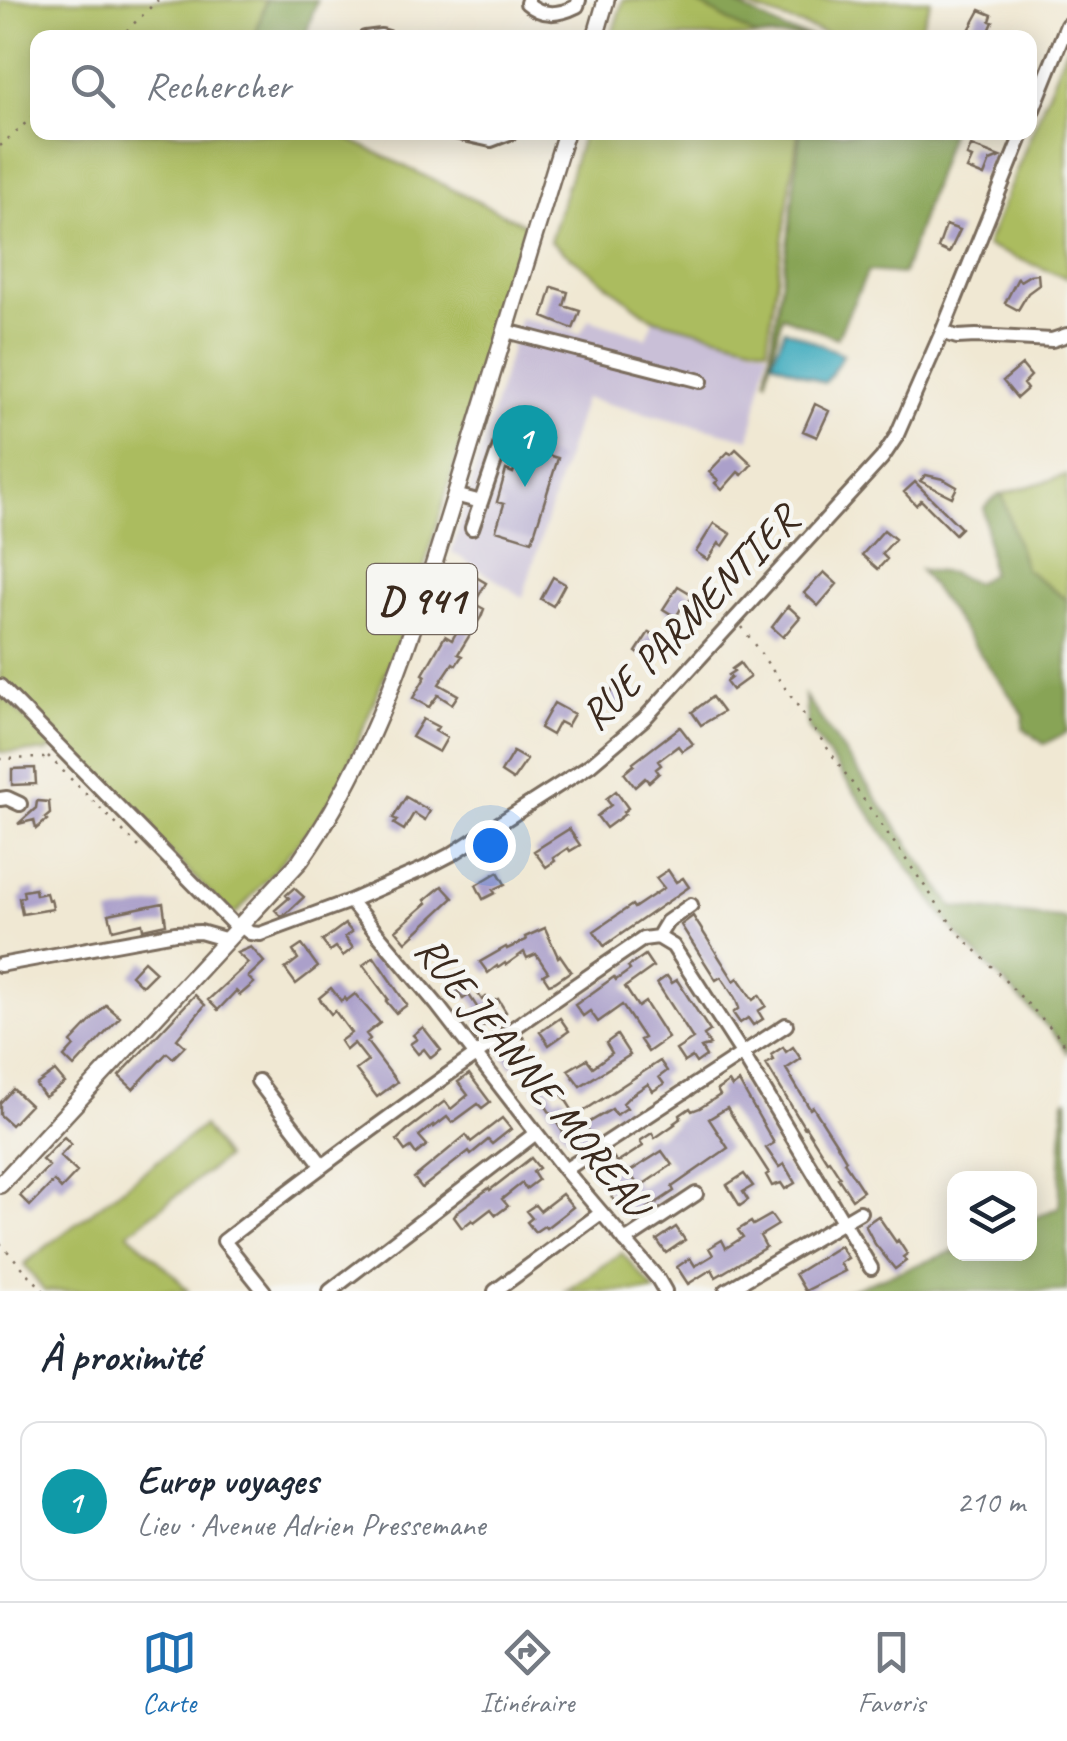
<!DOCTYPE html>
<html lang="fr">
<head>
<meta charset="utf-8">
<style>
	body { margin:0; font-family:Caveat,sans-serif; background:#f2f2f3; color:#1f2937 }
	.controls { position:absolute; right:30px; bottom:30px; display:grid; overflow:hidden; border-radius:20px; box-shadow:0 5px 25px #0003 }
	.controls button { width:90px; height:90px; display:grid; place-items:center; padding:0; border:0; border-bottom:2px solid #e0e1e3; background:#fff; color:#1f2937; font:50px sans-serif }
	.you { position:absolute; left:490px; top:845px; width:35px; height:35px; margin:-25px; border:8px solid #fff; border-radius:50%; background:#1a73e8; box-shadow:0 0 0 15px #1a73e833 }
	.badge { display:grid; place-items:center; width:65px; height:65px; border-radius:50%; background:#1f6fb2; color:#fff; font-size:32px; font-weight:700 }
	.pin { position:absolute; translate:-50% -82px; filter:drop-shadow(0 2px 5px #0008) }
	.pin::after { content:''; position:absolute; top:52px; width:35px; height:30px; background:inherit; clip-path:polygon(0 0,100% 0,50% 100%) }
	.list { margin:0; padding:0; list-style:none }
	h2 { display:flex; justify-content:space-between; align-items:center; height:130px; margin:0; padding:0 40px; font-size:42px }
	h2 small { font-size:32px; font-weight:400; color:#747a83 }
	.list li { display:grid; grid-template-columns:65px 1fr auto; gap:30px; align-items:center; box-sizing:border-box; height:160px; margin:0 20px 20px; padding:0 20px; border:2px solid #e0e1e3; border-radius:20px }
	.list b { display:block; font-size:38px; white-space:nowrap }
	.list p { margin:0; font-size:32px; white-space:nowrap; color:#747a83 }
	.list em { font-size:32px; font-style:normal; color:#747a83 }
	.icon { flex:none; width:55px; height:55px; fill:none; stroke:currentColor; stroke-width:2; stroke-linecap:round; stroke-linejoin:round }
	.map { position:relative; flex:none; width:1067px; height:1291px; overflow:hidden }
	.search { position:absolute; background:#fff; box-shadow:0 5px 25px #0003; left:30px; right:30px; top:30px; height:110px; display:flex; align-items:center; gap:25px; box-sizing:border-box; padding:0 35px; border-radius:20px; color:#747a83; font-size:38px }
	.sheet { height:310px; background:#fff }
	nav { display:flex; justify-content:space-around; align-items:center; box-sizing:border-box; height:140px; border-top:2px solid #e0e1e3; background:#fff; font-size:28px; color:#747a83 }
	nav a { display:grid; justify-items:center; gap:5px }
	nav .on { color:#1f6fb2 }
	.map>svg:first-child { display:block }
	.industrial { fill:#c9bfd7 }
	.green { fill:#abbc5f; stroke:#73733e; stroke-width:2.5 }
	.forest { fill:#88a456; stroke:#62673a; stroke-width:2.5 }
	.water { fill:#3eaabd; stroke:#3c6a6e; stroke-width:2.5 }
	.building { fill:#aba0ca; fill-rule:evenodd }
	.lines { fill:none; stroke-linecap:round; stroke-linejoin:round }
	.minor-casing { stroke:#7a6c5d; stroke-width:18 }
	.major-casing { stroke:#7a6c5d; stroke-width:20 }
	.path { stroke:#7a6c5d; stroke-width:2.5; stroke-dasharray:2.5 8; stroke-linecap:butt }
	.minor { stroke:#fff; stroke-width:12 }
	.major { stroke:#fff; stroke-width:15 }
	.labels { text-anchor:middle; stroke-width:9; stroke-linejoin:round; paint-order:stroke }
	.shield { fill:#f6f6f2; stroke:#73675e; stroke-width:2.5 }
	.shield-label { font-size:40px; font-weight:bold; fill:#3b2a1e }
	.street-label { font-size:42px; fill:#3b2a1e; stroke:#f6f6f2 }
</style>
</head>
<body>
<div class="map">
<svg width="1067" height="1291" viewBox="0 0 1067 1291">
	<rect width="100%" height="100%" fill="#f6f6f2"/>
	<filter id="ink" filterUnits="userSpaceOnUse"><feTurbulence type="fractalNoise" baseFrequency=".01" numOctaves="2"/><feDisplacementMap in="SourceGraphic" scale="20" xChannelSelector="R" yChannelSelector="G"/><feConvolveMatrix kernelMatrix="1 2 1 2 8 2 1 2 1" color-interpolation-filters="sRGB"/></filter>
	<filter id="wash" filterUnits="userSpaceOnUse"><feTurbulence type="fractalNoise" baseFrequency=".0048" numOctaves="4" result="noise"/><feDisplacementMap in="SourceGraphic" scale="40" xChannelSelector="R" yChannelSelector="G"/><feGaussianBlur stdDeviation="2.25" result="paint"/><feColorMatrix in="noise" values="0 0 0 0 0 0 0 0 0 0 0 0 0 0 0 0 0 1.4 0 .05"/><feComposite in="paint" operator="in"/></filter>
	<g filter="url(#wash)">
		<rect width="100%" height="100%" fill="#f0e8d3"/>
		<path class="industrial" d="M654,316L768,351L750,439L584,398L523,597L452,552L520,318L580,334L589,319L647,338Z"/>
		<path class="green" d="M0,0H266L255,37L38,38V132L336,133L526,225L413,605L345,773L327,809L236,914L228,911L0,681Z
			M623,0H692L757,37L611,38Z
			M728,0H931L917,37H836Z
			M1067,45V278L986,246Z
			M583,133H798L767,348L651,318L550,241Z
			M1067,475V600L1025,569L1002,494Z
			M0,693L54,747L46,752H0Z
			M203,1126L225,1158L128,1233L174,1275L188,1291H44L24,1264Z
			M622,1253L655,1291H566Z"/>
		<path class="forest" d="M266,0H317L305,37H255Z
			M692,0H727L787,31L812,37H757Z
			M800,133H950L903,274L868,271L837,338L782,316L766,381L789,232Z
			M1002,494L1025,569L1067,600V732L1044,744L1023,728L1024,715L920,570L950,573L975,583L991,574L984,508L995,497Z
			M805,696L953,907L1067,919V1052L1056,1036L953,930L807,726Z
			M1067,1099V1291H846L954,1251V1254H1030V1220L1059,1207L1064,1101Z"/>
		<path class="water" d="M785,329L843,354L831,375L824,383L772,361Z"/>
		<g id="blocks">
			<path class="building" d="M980,10L992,15L990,21L993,22L986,38L968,32Z
				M971,146L1000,157L990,161L984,176L967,169L972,158L967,156Z
				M946,225L960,230L949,253L938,248Z
				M1038,274L1039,285L1028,293L1018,310L1005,303L1018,278L1020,281L1030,275Z
				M552,287L568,292L564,306L580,311L573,329L543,317Z
				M1022,365L1031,376L1023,384L1027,389L1017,398L1003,381Z
				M815,404L829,411L817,437L803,431Z
				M521,447L558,458L532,541L496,530L504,504L497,502L506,470L513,473Z
				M736,449L752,464L742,475L738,472L722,490L715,483L718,480L709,472L728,452L731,454Z
				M926,475L943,479L957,487L952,497L920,481Z
				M915,482L961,528L955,534L921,500L916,505L904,492Z
				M714,523L731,534L723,546L719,543L708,560L696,552Z
				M884,530L895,539L882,554L887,559L878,569L862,555Z
				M464,570L486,583L478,597L456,584Z
				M824,572L837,584L818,606L804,593Z
				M553,577L565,584L553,606L541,599Z
				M678,586L693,595L687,605L684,603L676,617L663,609Z
				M473,603L484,609L481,617L458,654L462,656L456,665L453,663L439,684L458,695L452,704L438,695L429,707L413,698L426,676L423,674L445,636L452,640Z
				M788,606L800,617L783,637L772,627Z
				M649,632L662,641L649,661L636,652Z
				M740,663L750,677L732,690L726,682L731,678L728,675L734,671L732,669Z
				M613,688L628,694L616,714L602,705Z
				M712,697L723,712L701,725L692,712Z
				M554,703L574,714L567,726L559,722L552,735L540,728Z
				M423,719L438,727L435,731L447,738L439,752L412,737Z
				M680,727L693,744L682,751L678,746L658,761L661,765L656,769L659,773L649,782L645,778L635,787L624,773L634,765L633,763Z
				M513,752L527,760L513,780L501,772Z
				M35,768L36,784L12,785V769Z
				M616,791L628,808L623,812L625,814L606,828L597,816L611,805L606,799Z
				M406,797L430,811L425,820L414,813L404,830L394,824L397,820L393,818Z
				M37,801L49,802L50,814L45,818L47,820L36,829L34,820L18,824L36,808Z
				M569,829L580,845L570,851L568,848L553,858L555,861L546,867L534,851Z
				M668,870L676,882L683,878L689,887L604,946L594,931L632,905L634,908L664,888L656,878Z
				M498,872L505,884L493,890L495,893L483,899L476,885Z
				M442,886L453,898L406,942L396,930L427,903L425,900Z
				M294,888L304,897L286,914L281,916L275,910L289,898L286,895Z
				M35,889L36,895L46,893L48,900L51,899L53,909L22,914L19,898L24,896L23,891Z
				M163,903L166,924L143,929L142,923L113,930L109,914Z
				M693,916L734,981L738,978L753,1000L759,995L766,1006L758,1011L763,1019L753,1025L748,1018L740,1023L733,1013L739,1008L735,998L721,977L716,980L681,925Z
				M345,924L352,932L345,937L353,948L343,956L336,947L330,951L322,941Z
				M545,928L558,957L560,955L571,971L555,982L549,984L543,975L548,972L536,954L527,958L524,952L506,965L505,963L498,968L497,966L488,973L480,962L506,947L507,949L526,940L525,937Z
				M302,945L318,967L296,984L285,969L298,959L293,951Z
				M251,947L264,962L248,977L254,983L240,995L236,991L218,1010L208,1000L248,963L237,953Z
				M645,955L653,967L625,987L638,1007L645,1002L668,1038L648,1052L640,1040L644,1038L622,1005L598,1022L590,1011L583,1016L575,1005L614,977L616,980L630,970L628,967Z
				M374,957L407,1005L396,1013L386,1001L388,999L363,965Z
				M144,961L156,972L142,986L131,975Z
				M463,970L482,1000L486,997L490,1003L498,999L506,1012L482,1027L475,1017L481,1013L469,995L463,999L450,979Z
				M667,976L672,983L677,980L710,1031L704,1035L710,1045L701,1048L706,1056L696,1063L692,1057L684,1062L676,1050L693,1039L657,983Z
				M331,988L341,1001L344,998L346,1001L355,994L380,1023L366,1034L370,1039L367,1042L397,1082L377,1097L356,1070L368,1061L354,1043L346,1050L340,1041L351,1033L335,1011L331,1014L319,998Z
				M195,995L205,1005L177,1039L185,1046L173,1058L167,1053L133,1089L119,1076Z
				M106,1005L120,1017L74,1067L64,1057L74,1046L71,1042Z
				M560,1018L569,1031L549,1045L540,1032Z
				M423,1027L441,1050L431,1058L424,1049L418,1054L410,1044L417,1039L413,1035Z
				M617,1035L630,1055L580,1086L568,1070L587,1059L593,1067L612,1053L606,1043Z
				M519,1037H523L530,1048L519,1055L522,1060L511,1067L501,1052Z
				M783,1047L786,1052L793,1047L801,1059L786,1069L810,1109L813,1107L836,1143L846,1160L844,1162L863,1191L852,1199L838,1178L840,1177L829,1160L827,1161L805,1126L804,1127L766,1064L774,1060L771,1055Z
				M660,1061L667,1071L659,1077L664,1084L653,1091L648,1084L630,1096L623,1103L627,1108L616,1115L612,1109L585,1125L590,1133L579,1140L574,1132L566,1137L532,1085L534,1084L526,1071L538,1063L550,1081L546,1083L556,1098L562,1094L576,1116Z
				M55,1071L65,1083L45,1097L36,1085Z
				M469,1074L490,1102L482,1108L478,1104L452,1123L447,1117L434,1127L433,1125L419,1136L427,1145L416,1154L411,1147L405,1151L397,1140L406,1131L445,1101L451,1109L468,1095L458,1082Z
				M729,1082L732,1087L739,1082L774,1143L766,1148L779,1167L784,1164L795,1183L785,1189L781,1183L772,1186L766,1175L769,1173L727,1108L709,1119L728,1148L672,1187L674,1191L635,1217L624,1201L617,1205L598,1176L605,1171L602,1166L614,1158L617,1163L643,1146L640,1141L652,1133L655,1138L675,1124L674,1123L681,1118L680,1115L690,1108L692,1111L700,1108L720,1095L717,1090ZM662,1151L672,1165L639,1187L629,1172Z
				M13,1089L30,1105L11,1125L0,1115V1103Z
				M502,1118L511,1129L492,1144L488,1140L471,1154L469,1151L422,1188L414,1178L466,1135L471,1142Z
				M64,1137L71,1144L60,1156L77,1172L61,1189L54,1181L30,1206L20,1196L49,1166L42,1160Z
				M531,1158L539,1168L533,1172L538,1180L526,1189L522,1183L502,1199L508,1206L496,1215L491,1209L474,1222L472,1220L462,1228L454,1217L458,1211L489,1188L490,1190Z
				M744,1174L753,1186L743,1192L748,1200L740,1206L727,1185Z
				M562,1194L573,1207L546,1228L544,1226L535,1232L527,1222L532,1218L526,1211L535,1205L540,1211Z
				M771,1215L778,1225L760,1236L766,1247L716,1277L712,1269L688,1284L677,1267L690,1258L695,1266L713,1255L709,1248L722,1240L726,1248L743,1237L738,1230L751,1222L753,1225Z
				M878,1216L896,1242L898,1240L907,1254L903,1257L906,1261L895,1269L875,1244L865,1225Z
				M676,1227L685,1240L666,1253L657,1240Z
				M840,1246L848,1258L840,1263L845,1271L805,1291L795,1274Z"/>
		</g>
	</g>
	<g filter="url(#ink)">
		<use href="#blocks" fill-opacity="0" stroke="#7a6c5d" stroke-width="2.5"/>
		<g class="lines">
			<defs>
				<path id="minor" d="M528,0L527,3C543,17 559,15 577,6L579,0
					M365,38L381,36L388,38
					M431,38L436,36L474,38
					M1030,117L1067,25
					M455,132L491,140L512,132
					M506,331L701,381
					M942,332L957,337L976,336L1052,340L1067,335
					M455,495L481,502L503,437
					M472,528L481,502
					M0,686L238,929
					M0,799L7,798L20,804
					M350,901L438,1006L565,1170L658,1279L665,1291
					M241,926L250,933L260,934L350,901L423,869L452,854L590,765L644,719L882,458L896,437L942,332L1023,132
					M658,937L667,922L691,905
					M0,965L175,933L200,932L228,940
					M258,1081L322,1165
					M565,1170L786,1025
					M625,1241L696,1194
					M264,1291L224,1241C360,1135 500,1036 643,939L658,937L673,946L742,1053L871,1268
					M330,1291L536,1133
					M495,1291L601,1213
					M726,1291L860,1212"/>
				<path id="major" d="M595,38L606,0
					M0,1185L300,861C381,747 418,615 459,483C495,366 531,249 566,132"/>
			</defs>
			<use href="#minor" class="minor-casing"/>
			<use href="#major" class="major-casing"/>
			<path class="path" d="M119,38L158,0
				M0,146L38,112
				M742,627L955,929L1057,1034L1067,1047
				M48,756L139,847
				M0,759L44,758L48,756
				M0,1243L44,1291"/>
			<use href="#minor" class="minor"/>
			<use href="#major" class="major"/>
		</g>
	</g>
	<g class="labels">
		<rect class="shield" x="367" y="564" width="110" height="70" rx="8"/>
		<g class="shield-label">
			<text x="422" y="613">D 941</text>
		</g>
		<g class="street-label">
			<text transform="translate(688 617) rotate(-46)" y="15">RUE PARMENTIER</text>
			<text transform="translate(534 1075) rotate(51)" y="15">RUE JEANNE MOREAU</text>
		</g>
	</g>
</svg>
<div class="controls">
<button><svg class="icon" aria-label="layers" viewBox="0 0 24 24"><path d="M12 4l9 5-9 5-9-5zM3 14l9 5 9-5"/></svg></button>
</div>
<div class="you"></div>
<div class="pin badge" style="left:525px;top:487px;background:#0f9aa8">1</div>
<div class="search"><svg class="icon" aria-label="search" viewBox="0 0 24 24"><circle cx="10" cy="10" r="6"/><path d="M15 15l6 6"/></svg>Rechercher</div>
</div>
<section class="sheet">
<h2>À proximité<small></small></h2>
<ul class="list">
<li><span class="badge" style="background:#0f9aa8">1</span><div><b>Europ voyages</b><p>Lieu · Avenue Adrien Pressemane</p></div><em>210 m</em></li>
</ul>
</section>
<nav>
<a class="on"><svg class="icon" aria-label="map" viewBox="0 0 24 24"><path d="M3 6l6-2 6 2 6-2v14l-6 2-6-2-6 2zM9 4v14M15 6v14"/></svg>Carte</a>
<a><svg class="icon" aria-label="directions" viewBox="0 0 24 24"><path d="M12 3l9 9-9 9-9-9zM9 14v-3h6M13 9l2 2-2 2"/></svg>Itinéraire</a>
<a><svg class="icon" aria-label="saved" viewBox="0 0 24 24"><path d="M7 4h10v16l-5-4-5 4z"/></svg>Favoris</a>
</nav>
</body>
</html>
